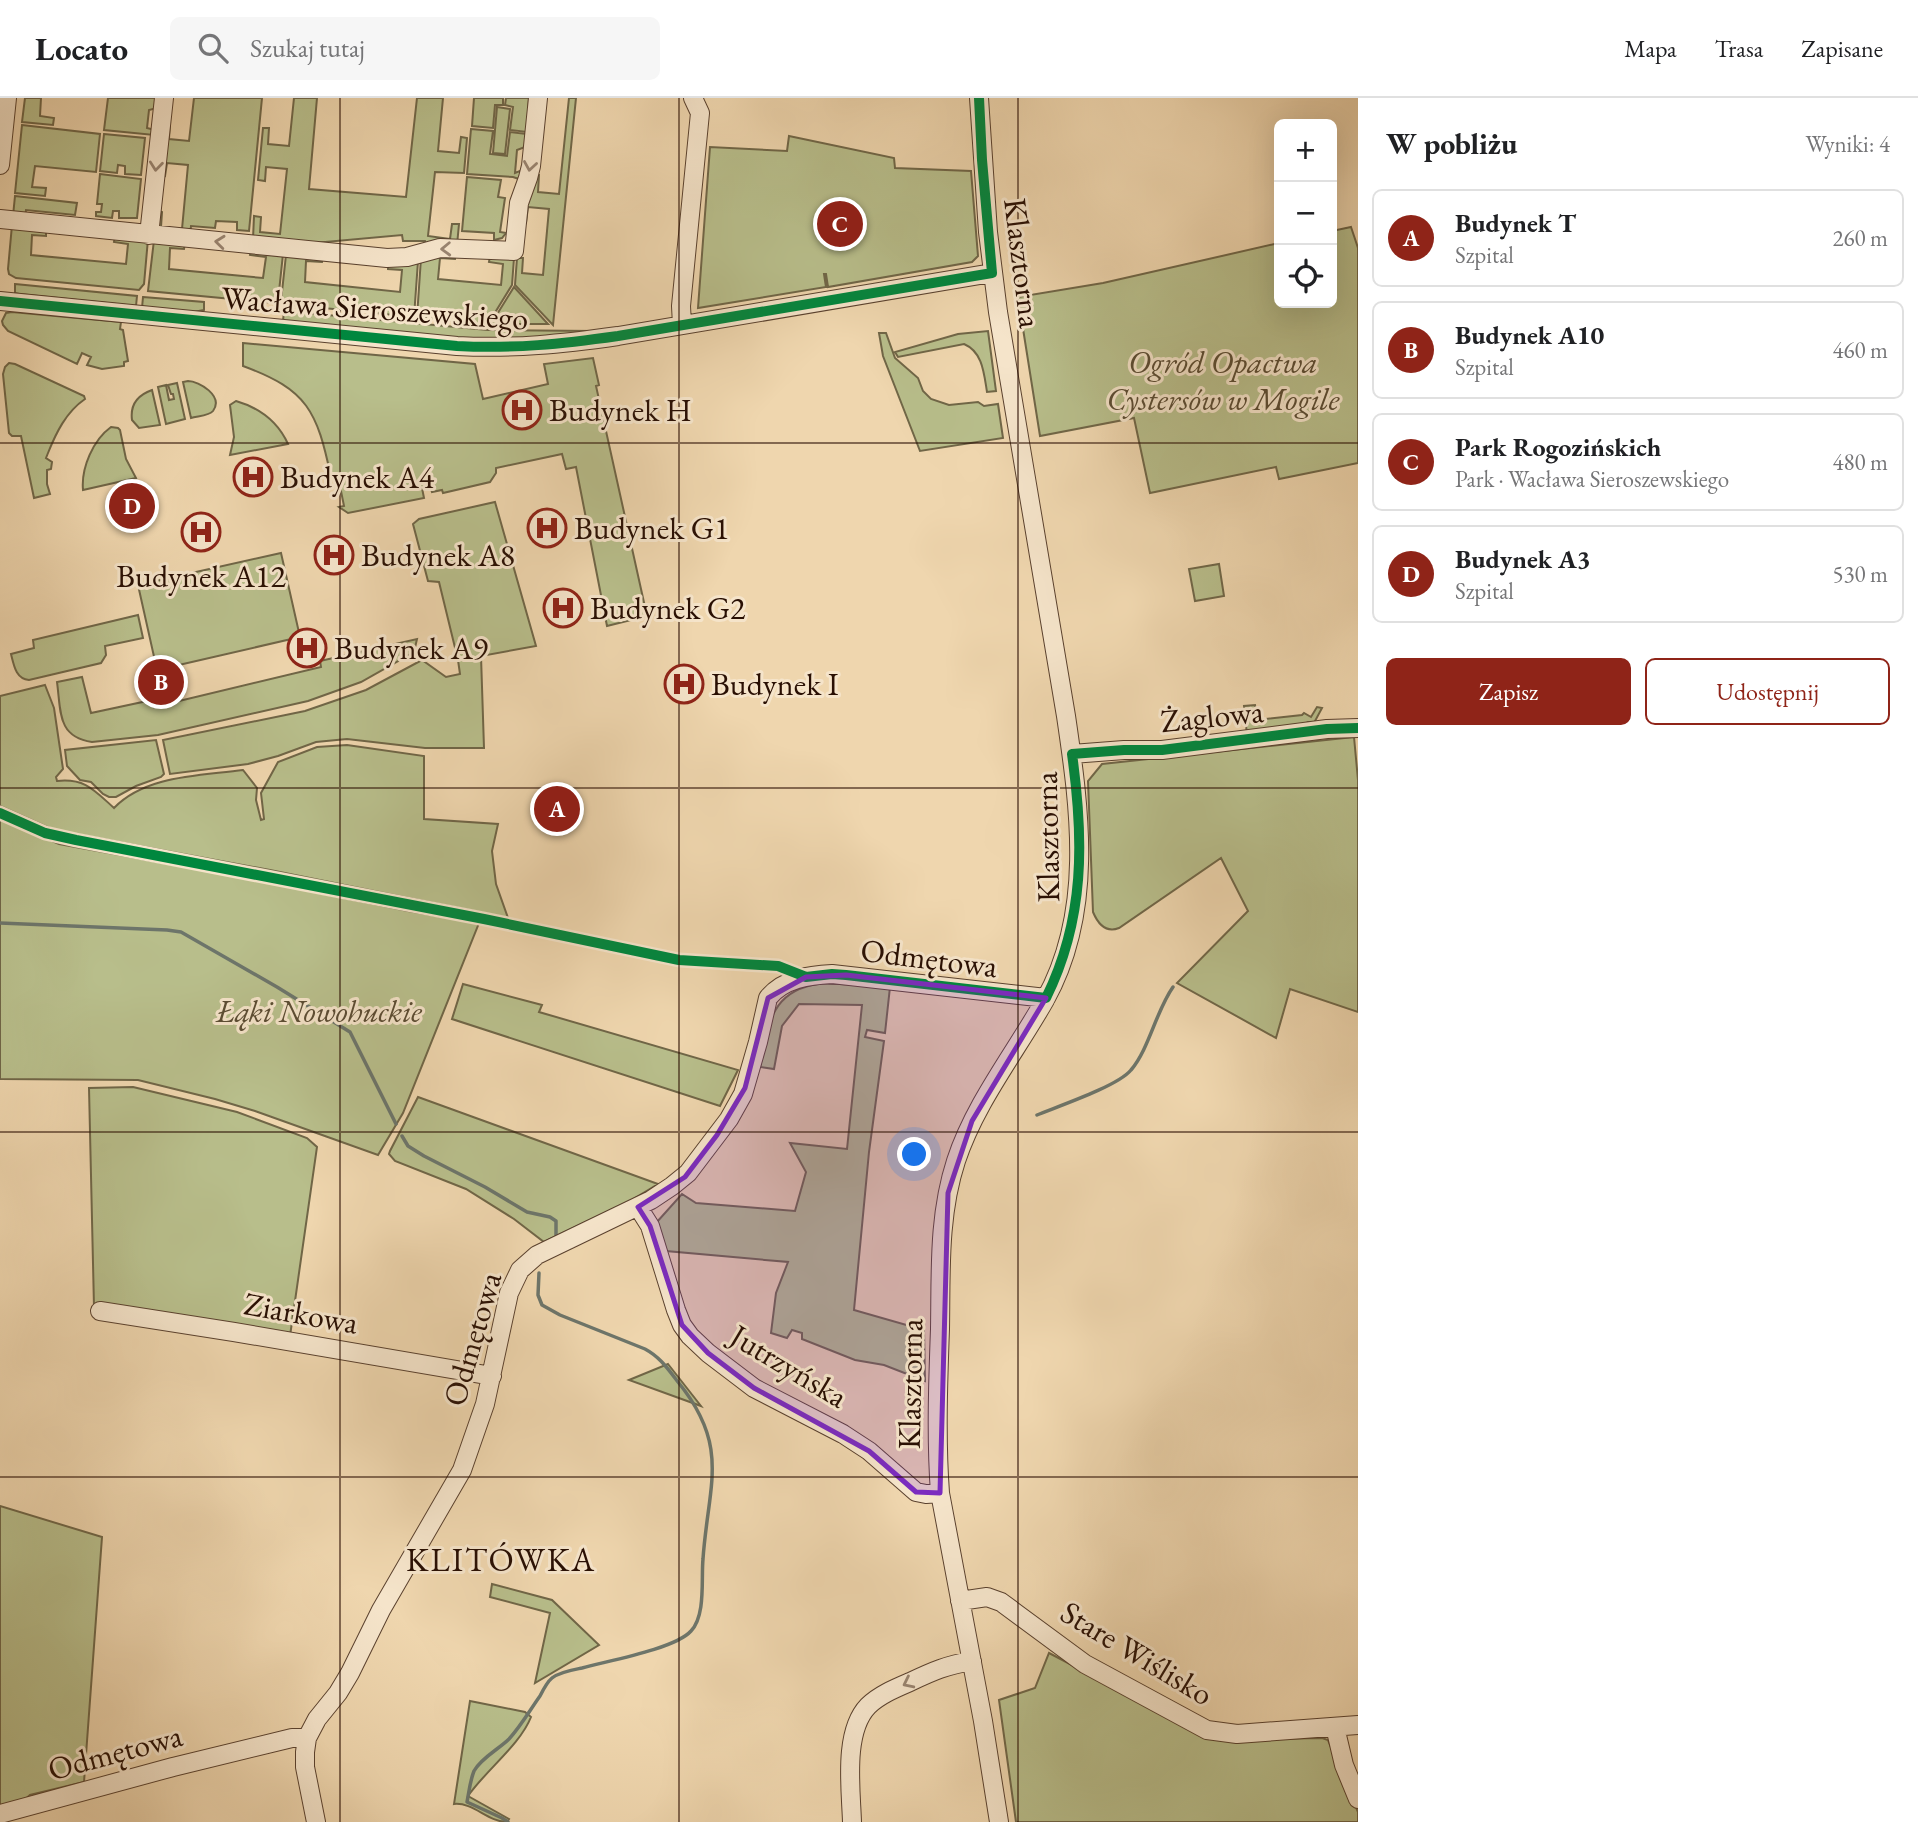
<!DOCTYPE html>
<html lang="pl">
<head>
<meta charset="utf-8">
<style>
	body { margin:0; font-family:"EB Garamond",serif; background:#f6f6f6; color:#202124 }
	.controls { position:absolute; right:21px; top:21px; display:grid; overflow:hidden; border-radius:10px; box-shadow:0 7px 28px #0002 }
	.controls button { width:63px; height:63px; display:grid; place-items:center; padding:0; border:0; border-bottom:2px solid #e0e0e0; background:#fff; color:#202124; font:35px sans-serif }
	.you { position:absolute; left:915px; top:1057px; width:24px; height:24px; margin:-18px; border:5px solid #fff; border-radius:50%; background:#1a73e8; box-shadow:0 0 0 10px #1a73e833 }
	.badge { display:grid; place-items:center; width:46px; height:46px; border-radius:50%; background:#8f2418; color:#fff; font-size:23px; font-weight:700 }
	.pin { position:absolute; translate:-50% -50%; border:4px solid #fff; box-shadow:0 2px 7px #0006 }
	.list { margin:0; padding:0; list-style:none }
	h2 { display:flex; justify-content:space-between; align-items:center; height:91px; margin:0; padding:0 28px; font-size:30px }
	h2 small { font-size:23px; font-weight:400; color:#757577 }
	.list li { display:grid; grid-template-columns:46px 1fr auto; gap:21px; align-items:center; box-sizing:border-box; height:98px; margin:0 14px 14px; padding:0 14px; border:2px solid #e0e0e0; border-radius:10px }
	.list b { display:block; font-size:26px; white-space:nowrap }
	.list p { margin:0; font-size:23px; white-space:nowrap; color:#757577 }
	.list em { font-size:23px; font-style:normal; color:#757577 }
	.actions { display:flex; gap:14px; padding:21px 28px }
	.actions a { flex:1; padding:16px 0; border:2px solid #8f2418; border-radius:10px; text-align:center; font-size:24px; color:#8f2418 }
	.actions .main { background:#8f2418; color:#fff }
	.icon { flex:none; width:38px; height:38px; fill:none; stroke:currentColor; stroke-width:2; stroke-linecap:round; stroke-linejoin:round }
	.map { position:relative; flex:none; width:1358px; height:1724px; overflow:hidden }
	header { display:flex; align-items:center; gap:42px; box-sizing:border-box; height:98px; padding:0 35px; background:#fff; border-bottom:2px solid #e0e0e0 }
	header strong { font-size:33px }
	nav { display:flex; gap:38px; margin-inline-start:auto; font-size:24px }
	.search { width:490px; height:63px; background:#f6f6f6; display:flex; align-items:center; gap:18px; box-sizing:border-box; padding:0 24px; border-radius:10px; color:#757577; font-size:26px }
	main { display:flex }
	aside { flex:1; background:#fff }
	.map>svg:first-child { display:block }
	.green { fill:#b8be8b; stroke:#706647; stroke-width:2 }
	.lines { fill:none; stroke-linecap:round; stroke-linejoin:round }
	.stream { stroke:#6d756a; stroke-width:3.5 }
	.minor-casing { stroke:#5a412e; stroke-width:20 }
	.minor { stroke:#f5e4ca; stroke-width:18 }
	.cycleway-casing { stroke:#f5e4ca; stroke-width:15 }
	.cycleway { stroke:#00873e; stroke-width:10 }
	.oneway { stroke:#998470 }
	.marked { fill:#7b2cbf; fill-opacity:0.2; stroke:#7b2cbf; stroke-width:5; stroke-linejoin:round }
	.grid { fill:none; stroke:#290f03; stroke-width:2; stroke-opacity:0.55 }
	.labels { text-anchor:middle; stroke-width:6; stroke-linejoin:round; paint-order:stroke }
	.street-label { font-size:32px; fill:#290f03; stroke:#f5e4ca }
	.park-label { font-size:32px; font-style:italic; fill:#5b4c33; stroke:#f5e4ca }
	.poi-label { font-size:32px; fill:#290f03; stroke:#f5e4ca; text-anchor:start }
	.neighbourhood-label { font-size:33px; letter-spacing:2px; fill:#290f03; stroke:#f5e4ca }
</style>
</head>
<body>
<header>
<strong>Locato</strong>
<div class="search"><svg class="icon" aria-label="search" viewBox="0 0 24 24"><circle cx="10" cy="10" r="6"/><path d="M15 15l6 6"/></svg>Szukaj tutaj</div>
<nav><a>Mapa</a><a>Trasa</a><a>Zapisane</a></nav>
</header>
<main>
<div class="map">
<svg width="1358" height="1724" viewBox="0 0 1358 1724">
	<rect width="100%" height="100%" fill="#efd6ae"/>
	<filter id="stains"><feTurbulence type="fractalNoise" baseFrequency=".00286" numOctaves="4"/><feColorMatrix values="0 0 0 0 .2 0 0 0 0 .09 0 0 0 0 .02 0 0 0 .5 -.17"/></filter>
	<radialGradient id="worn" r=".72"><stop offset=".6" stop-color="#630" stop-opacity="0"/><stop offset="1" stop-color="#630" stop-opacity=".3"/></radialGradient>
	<path class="green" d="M25,0H41L40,18L54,20L53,27L22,24Z
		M108,0H157V10L149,12L147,30L155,32L154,37L104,32Z
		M194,0H262L249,133L237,132V124L216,123L215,130L191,128L190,137L159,132L156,113L162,114L161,129L182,131L188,67L167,65L165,78L159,77L165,25H170L169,41L189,43Z
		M294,0H317L309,91L406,99L417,0H443L438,53L459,55L461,39L467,40L464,75L435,74L428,138L450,141L452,126H459L457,147L427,150L425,143H403L402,137L303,146L253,141L254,118L261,119L260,134L280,136L287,71L266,69L265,83L258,82L263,30H269L268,46L289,48Z
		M474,0H503V7H495L493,30L472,28Z
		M506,0H529L527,34L510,32L513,9L505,7Z
		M569,0H576L553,227L515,187L517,160H523L522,175L543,177L549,111L528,109L526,125L521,124L534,77H539L538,94L559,96Z
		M497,9L510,11L505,56L493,55Z
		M22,27L100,36L96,74L35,68L32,89L46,90L45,98L15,95Z
		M471,31L493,33L490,56L507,58L510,34L527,36L525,49L517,52L515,75L525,71L519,81L513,79L467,76Z
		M104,36L145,40L141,77L125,76V68L118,67L117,75L100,73Z
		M789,38L894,60L895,70L971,73L978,158L972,164L828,189L826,176H824L826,189L698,210L710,49L787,53Z
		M100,76L141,81L137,120H119V113H113L112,120L96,118V114H101L102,106H97Z
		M467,79L501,82L498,99L505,100L500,134L506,135L502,140L494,142V135L462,133Z
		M15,98L77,105L75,117L26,112L25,120L13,118Z
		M12,127L46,131V138L32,137L31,157L126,166L128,146L114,144L115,137L148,141L144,186L139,192L16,180L9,176L8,171Z
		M1351,129L1358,150V365L1279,381L1276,369L1150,395L1134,320L1040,338L1018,199L1103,185L1279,145V205H1332V133Z
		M154,142L185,145L184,151L170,150L169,171L263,180L266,159L250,157L251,151L283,156L278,203L275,205L148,193Z
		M456,154L455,161L440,160L438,181L501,187L503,166L489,164L490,158L514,160L512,187L488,226L417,219L421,160Z
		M286,157L323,159L322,164L306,163L305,184L400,194L402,172L388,171V165L418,163L414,219L283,206L281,203Z
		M15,186L137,198L136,208L19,196L15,195Z
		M514,189L548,226H491Z
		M143,199L204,204V212L188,215L142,210Z
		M284,213L488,232L596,233L523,241L461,240L283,223Z
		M12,214L121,224L120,231L123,232L128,263L124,264V268L102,271L87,267L91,259L82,255L77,266L8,233L3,227L2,223L6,215Z
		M988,233L996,293L987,294C984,276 983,254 964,246L898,259L895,254L958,236Z
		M879,235H886L895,260L918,280L923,293L931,301L949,307L978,304L984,308L998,306L1003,340L920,353L883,258Z
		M243,245L475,266L483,301L548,286L544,266L593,260L599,287L596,288L647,518L607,528L576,369L566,371L562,356L496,370V375L490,384L443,395L442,392L432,394L430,388L422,390L424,400L348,415L339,409L344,408L338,378L331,379C317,313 308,292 243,268Z
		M9,265L15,266L84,298L85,301C66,314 56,335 48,355L46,360L52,364L51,371L47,372V386L50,396L34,400L21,338H12L9,335L3,276L5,269Z
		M188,283C199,283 224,298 213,313C209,318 197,318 191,320L183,284Z
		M177,285L185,321L166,326L158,289L166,287L169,302L174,301L173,296H171L168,287Z
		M152,292L160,327L139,330L132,322C130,307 138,297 152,292Z
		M236,303C260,310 278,324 288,346L230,357L234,339L230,307Z
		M111,329L118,330L120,332L126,361L136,380L83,392C81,370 93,342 111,329Z
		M495,404L536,548L481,558L484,650H425L347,641L316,644L278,658L248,666L170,676L163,642L305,613L366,592L422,562L446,579L460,576L458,562L439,484L428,483L413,426L419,421Z
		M281,455L300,539L157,572L138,487Z
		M1219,466L1224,498L1195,503L1189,471Z
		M138,517L143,540L105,548L106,557L101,565L29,582C16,581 14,568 11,556L34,550L33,542Z
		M417,541L414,554L361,584L308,603L158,637L92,644C57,639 61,613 57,584L82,579L91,615L152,602L154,609L321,569L320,563Z
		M45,587L54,610L63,671L56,679L57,683C85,680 94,692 114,710C146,677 200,678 243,672L257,690L256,702L261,722L264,721L261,695L278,664L317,649L347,647L424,658V721L498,726L492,753L496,786L508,820L270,772L54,732L0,708V598Z
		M1255,607L1257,622L1302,617L1304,615L1311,619L1317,609L1322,610L1314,625L1308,624L1292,633L1247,637L1244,608Z
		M1354,639L1358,682V914L1290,891L1276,940L1177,885L1248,813L1221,760L1119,830C1106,835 1098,826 1093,814L1088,683L1102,666Z
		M156,642L164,676L161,679L136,688L116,699H109L103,696L91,684L80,682L67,668L65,652Z
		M0,721L59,746L241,779L408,813L479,825L403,1015L378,1057L255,1013L215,1001L138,982L0,981Z
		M463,886L542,907L539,914L738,972L720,1008L452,921Z
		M840,886L890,889L885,935L867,932L865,939L884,943L869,1054L854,1212L924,1232L925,1283L884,1267L855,1262L802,1241V1235L792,1232L787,1240L771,1235L776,1195L788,1164L666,1153L656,1125L682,1096L696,1105L795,1113L806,1074L790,1045L847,1051L862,907L799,906L782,928L774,971L760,969C768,932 768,897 812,887C820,885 831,886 840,886Z
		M133,989L237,1014L307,1040L317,1049L290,1238L94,1209L89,990Z
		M418,999L658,1086L630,1103L544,1144L514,1121L466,1091L395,1063L389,1056L390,1053Z
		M668,1266L701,1308L629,1282Z
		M0,1408L102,1439L84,1684L30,1697L0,1724Z
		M492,1486L552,1502L599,1547L535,1585L550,1515L490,1499Z
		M1049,1555L1215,1642L1322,1640L1328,1642L1358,1714V1724H1016L999,1602L1035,1590Z
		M470,1603L525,1614L531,1619C520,1647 486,1672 468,1698L509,1721L507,1724C488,1724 473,1704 454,1706Z"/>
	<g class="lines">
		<path class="stream" d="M0,825L167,832L181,834L277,889L350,934L396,1026
			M1037,1017C1059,1008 1118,988 1131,972C1149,951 1156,913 1173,889
			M402,1038L408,1048L424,1058L485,1089L527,1114L550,1119L556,1123V1137
			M508,1724L502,1720L467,1704C469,1694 470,1683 474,1673C481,1660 499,1651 509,1641C521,1628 530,1612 540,1598C543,1592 547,1584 552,1580C559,1574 572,1572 582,1570C607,1563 675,1551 691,1533C706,1517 701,1481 703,1461C708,1387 731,1349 678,1284C668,1271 660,1259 645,1251L560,1217L542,1207L538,1197L539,1175"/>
		<defs>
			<path id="minor" d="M979,0L988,134L998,214L1066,618C1080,713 1094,814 1045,902C1015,955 975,1005 956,1063C938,1118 941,1175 940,1231C938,1285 936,1341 940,1395L983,1623L999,1724
				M0,67L7,0
				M0,121L387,160L407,159L440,150L514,153L519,105L528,80L531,68L538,0
				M149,137L164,0
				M0,203L457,248C514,251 562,246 618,238L992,175
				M682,227L681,208L700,15L693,0
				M1072,656L1124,652H1162L1327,631L1358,630
				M638,1109L650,1128L676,1212L682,1227L690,1238L708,1255L754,1290L843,1336L869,1353L916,1394L926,1396L940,1395
				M100,1213L234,1234L492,1278
				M960,1503L987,1499L1001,1504L1085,1566L1207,1632L1237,1636L1358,1627
				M1335,1629L1344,1667L1358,1701
				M0,1716L173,1669L292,1640H307
				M316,1724L305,1669V1654L307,1640L317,1621L338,1595L350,1575L381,1512L462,1372L485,1306L509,1195L520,1172L537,1157L651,1102L672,1088L688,1075L729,1021L743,996L758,944L768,900C783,881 809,877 832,876L1046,900
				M852,1724C851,1691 843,1634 868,1608C879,1597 896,1590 910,1584C933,1573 947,1567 972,1563"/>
		</defs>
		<use href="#minor" class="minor-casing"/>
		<use href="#minor" class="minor"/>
		<defs>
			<path id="cycleway" d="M0,203L457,248C514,251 562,246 618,238L992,175L982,62L979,0
				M0,715L45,735L76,742L484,821L679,862L778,868L806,879L832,876L846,877L1046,900C1085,821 1084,742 1072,656L1124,652H1162L1327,631L1358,630"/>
		</defs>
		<use href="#cycleway" class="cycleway-casing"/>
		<use href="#cycleway" class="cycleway"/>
	</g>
	<defs><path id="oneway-chevron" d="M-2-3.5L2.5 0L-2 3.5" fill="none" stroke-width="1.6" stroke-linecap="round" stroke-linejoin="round" transform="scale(1.75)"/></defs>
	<g class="oneway">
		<use href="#oneway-chevron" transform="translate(156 68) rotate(96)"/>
		<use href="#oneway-chevron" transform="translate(530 68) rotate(99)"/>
		<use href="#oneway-chevron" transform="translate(220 144) rotate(-174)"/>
		<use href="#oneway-chevron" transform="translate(446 151) rotate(178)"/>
		<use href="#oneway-chevron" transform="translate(908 1585) rotate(154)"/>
	</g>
	<path class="marked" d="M846,877L1046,900L972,1023L948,1095L940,1395L916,1394L869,1353L754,1290L708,1255L682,1227L650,1128L638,1109L685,1079L717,1037L745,990L768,900L806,879Z"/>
	<path class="grid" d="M340,0V1724M679,0V1724M1018,0V1724M0,345H1358M0,690H1358M0,1034H1358M0,1379H1358"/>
	<defs>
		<symbol id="hospital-ring" viewBox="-11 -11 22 22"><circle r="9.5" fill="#f5e4ca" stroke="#8f2418" stroke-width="1.5"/><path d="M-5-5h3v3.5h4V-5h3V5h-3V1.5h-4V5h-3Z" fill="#8f2418"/></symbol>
	</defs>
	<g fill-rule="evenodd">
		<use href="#hospital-ring" x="500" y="290" width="44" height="44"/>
		<use href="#hospital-ring" x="231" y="357" width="44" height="44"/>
		<use href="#hospital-ring" x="525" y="408" width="44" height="44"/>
		<use href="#hospital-ring" x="179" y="412" width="44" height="44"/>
		<use href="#hospital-ring" x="312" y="435" width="44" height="44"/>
		<use href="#hospital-ring" x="541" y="488" width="44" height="44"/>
		<use href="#hospital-ring" x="285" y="528" width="44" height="44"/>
		<use href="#hospital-ring" x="662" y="564" width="44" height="44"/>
	</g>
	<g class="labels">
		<g class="street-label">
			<text transform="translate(1023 165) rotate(83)" y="11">Klasztorna</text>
			<text transform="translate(375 210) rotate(4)" y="11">Wacława Sieroszewskiego</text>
			<text transform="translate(1212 618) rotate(-6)" y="11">Żaglowa</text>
			<text transform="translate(1047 739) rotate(-91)" y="11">Klasztorna</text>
			<text transform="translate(929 860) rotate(7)" y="11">Odmętowa</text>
			<text transform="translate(301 1215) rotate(10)" y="11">Ziarkowa</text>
			<text transform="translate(472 1241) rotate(-74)" y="11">Odmętowa</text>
			<text transform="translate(789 1268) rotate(31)" y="11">Jutrzyńska</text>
			<text transform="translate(910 1286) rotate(-89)" y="11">Klasztorna</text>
			<text transform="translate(1137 1555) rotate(31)" y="11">Stare Wiślisko</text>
			<text transform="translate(115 1654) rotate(-15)" y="11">Odmętowa</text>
		</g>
		<g class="park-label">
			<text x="1223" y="275">Ogród Opactwa<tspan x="1223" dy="37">Cystersów w Mogile</tspan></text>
			<text x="319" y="924">Łąki Nowohuckie</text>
		</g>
		<g class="poi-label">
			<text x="549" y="323">Budynek H</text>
			<text x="280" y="390">Budynek A4</text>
			<text x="574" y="441">Budynek G1</text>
			<text x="361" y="468">Budynek A8</text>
			<text x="201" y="489" text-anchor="middle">Budynek A12</text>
			<text x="590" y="521">Budynek G2</text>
			<text x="334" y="561">Budynek A9</text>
			<text x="711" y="597">Budynek I</text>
		</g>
		<g class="neighbourhood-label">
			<text x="501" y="1473">KLITÓWKA</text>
		</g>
	</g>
	<rect width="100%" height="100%" filter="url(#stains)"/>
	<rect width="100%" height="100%" fill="url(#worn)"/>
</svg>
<div class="controls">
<button>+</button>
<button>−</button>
<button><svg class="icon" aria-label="locate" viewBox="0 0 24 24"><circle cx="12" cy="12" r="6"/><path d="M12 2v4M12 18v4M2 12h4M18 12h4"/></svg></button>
</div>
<div class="you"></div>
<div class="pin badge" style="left:557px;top:711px">A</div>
<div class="pin badge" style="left:161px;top:584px">B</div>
<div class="pin badge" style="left:840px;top:126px">C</div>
<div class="pin badge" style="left:132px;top:408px">D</div>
</div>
<aside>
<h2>W pobliżu<small>Wyniki: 4</small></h2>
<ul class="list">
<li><span class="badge">A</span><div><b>Budynek T</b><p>Szpital</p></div><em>260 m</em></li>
<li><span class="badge">B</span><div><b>Budynek A10</b><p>Szpital</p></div><em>460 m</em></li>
<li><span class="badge">C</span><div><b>Park Rogozińskich</b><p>Park · Wacława Sieroszewskiego</p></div><em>480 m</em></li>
<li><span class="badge">D</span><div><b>Budynek A3</b><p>Szpital</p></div><em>530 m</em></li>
</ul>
<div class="actions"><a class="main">Zapisz</a><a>Udostępnij</a></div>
</aside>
</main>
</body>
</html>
